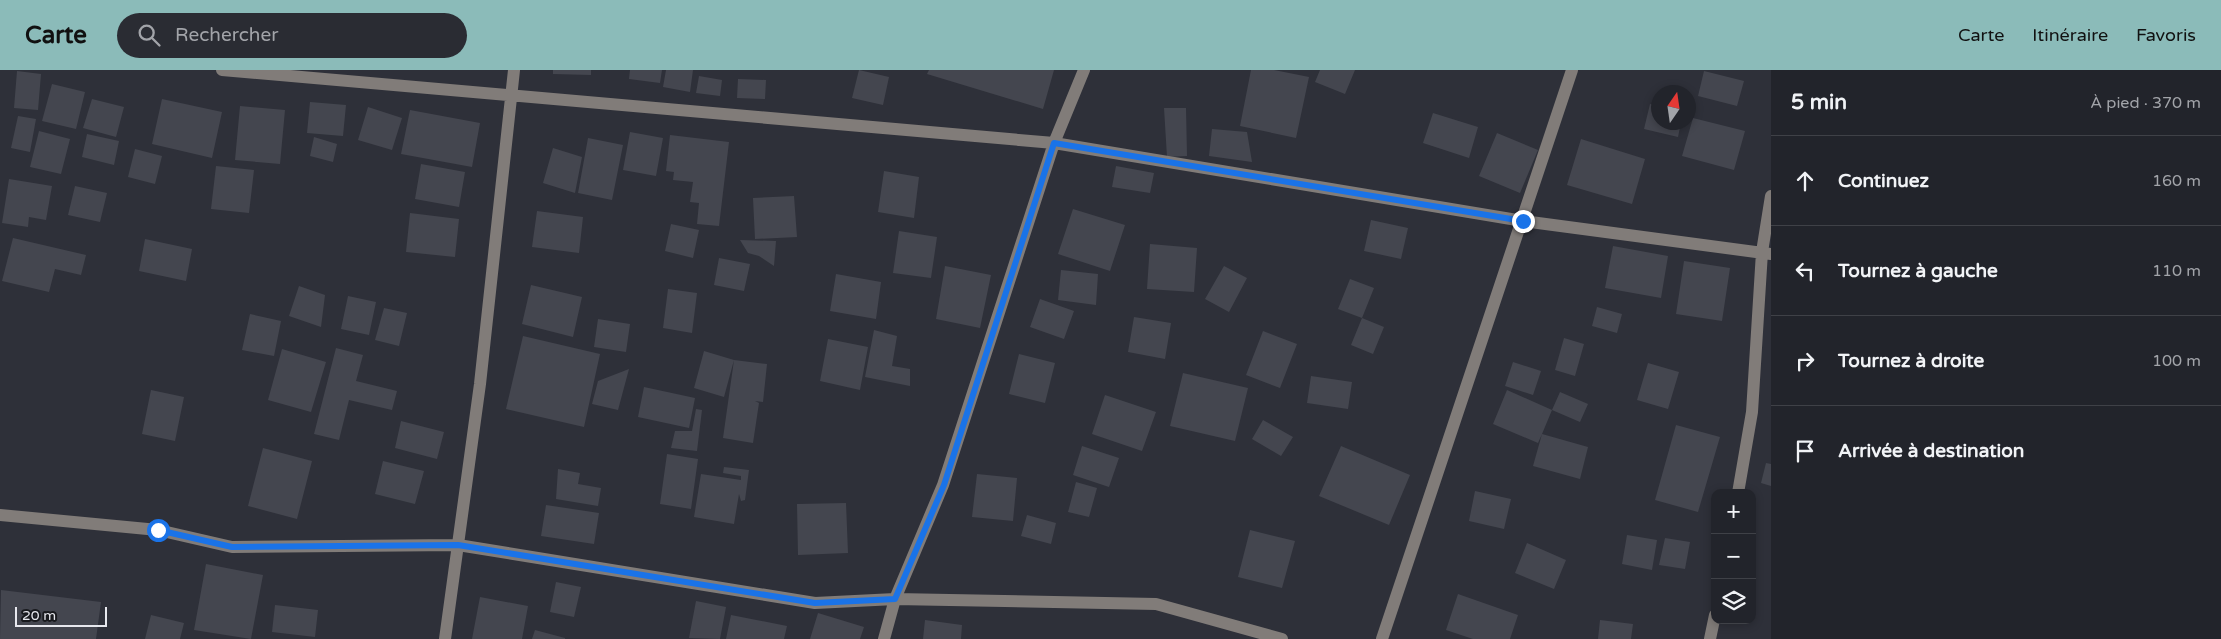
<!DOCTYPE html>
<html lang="fr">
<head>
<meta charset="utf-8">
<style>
	body { margin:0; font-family:"Varela Round",sans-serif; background:#2a2c33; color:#f1f3f6 }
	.controls { position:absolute; right:15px; bottom:15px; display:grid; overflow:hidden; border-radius:10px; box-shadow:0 2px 8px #0003 }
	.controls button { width:45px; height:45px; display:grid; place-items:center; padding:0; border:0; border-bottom:1px solid #3f4147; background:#22242b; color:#f1f3f6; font:25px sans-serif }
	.compass { position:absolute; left:1651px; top:15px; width:45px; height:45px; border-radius:50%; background:#22242b; box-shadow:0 2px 8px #0003; rotate:13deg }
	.scale { position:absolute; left:15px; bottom:12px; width:92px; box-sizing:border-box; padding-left:5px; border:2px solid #e7e8ee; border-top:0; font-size:14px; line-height:18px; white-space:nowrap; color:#e7e8ee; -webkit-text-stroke:4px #18191d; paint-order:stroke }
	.stop { position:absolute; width:15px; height:15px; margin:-11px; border:4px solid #1a73e8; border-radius:50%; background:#fff }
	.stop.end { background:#1a73e8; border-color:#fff; box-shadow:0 1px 5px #0008 }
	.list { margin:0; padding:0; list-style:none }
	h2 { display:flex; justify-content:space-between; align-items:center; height:65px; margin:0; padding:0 20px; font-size:21px }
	h2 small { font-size:16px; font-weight:400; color:#a2a4a9 }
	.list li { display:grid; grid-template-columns:32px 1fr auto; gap:15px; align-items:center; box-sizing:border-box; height:90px; padding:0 20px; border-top:1px solid #3f4147 }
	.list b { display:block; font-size:19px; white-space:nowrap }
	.list em { font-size:16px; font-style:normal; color:#a2a4a9 }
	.icon { flex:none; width:28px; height:28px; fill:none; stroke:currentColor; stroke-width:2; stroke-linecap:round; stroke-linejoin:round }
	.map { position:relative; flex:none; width:1771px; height:569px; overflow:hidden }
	header { display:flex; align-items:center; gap:30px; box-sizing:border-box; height:70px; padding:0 25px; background:#8bbbb9; color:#111 }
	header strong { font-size:24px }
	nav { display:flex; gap:28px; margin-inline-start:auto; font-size:18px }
	.search { width:350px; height:45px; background:#2a2c33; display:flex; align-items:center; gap:12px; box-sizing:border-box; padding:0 18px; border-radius:28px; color:#a2a4a9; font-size:19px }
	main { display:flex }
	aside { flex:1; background:#22242b }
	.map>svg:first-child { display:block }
	.building { fill:#44464f }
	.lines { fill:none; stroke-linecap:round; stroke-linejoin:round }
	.minor { stroke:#817c79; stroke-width:12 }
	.route { stroke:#1a73e8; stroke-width:6 }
</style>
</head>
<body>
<header>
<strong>Carte</strong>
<div class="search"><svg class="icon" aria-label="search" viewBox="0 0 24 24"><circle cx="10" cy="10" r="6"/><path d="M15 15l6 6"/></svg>Rechercher</div>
<nav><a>Carte</a><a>Itinéraire</a><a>Favoris</a></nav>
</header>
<main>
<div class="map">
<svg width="1771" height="569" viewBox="0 0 1771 569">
	<rect width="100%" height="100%" fill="#2e3039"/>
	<path class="building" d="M553,0H591V5L553,4Z
		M630,0H662L660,13L629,9Z
		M666,0H693L690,22L663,17Z
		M859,0L889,7L883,35L852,28Z
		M929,0H1054L1043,39L927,4Z
		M1251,0H1274L1309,7L1296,68L1240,56Z
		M1320,0H1355L1345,24L1315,12Z
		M17,1L41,4L38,40L14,38Z
		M1704,1L1744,11L1737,36L1698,26Z
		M699,6L722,10L720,26L696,23Z
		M738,9L766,10L765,29L737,28Z
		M52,14L85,22L76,59L42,51Z
		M92,29L124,37L116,67L83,58Z
		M162,29L222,42L212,88L152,74Z
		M310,32L346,35L343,66L307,63Z
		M1650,34L1658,36V52H1681L1678,67L1644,59Z
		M240,36L285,40L280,94L235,90Z
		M368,37L402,48L392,80L358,70Z
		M1164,38H1186L1187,86L1167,87Z
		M410,40L480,53L472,97L401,84Z
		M1433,43L1478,57L1469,88L1423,73Z
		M18,46L36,49L30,82L11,78Z
		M1693,48L1745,61L1734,100L1682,86Z
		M1212,59L1247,62L1252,92L1209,86Z
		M39,61L70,69L61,104L30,97Z
		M630,62L663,68L656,106L623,100Z
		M1497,63L1538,80L1520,123L1479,106Z
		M87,64L119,71L114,95L82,87Z
		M670,65L729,72L719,156L697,154L699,133L690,132L693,112L673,110L674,102L666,101Z
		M314,67L337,74L333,92L310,86Z
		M588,68L623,75L612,130L578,123Z
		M1581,69L1645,89L1632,134L1567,115Z
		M553,78L582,87L575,123L543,113Z
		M135,79L162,86L155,114L128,107Z
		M421,94L465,102L459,137L415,129Z
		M216,96L254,100L249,143L211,139Z
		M1116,96L1154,103L1150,123L1112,117Z
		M884,101L919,107L914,148L878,142Z
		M9,109L52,116L46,150L29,147L28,157L2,153Z
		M75,116L107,123L100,152L68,145Z
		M794,126L797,167L755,169L753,128Z
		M1073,139L1125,155L1110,201L1058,184Z
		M537,141L583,147L579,183L532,177Z
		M410,143L459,149L455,187L406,182Z
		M1371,150L1408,158L1401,189L1364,181Z
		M671,154L699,160L693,188L665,181Z
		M899,161L937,167L931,208L893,203Z
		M13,168L86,185L81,205L55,199L49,222L2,211Z
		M145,169L192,179L186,211L139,201Z
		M740,170L776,171L774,196L759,186L748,183Z
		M1150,174L1197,178L1194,222L1147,219Z
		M1613,176L1668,186L1661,228L1605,218Z
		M719,188L750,194L744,221L714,215Z
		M1684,191L1730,198L1722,251L1676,244Z
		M945,196L991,205L980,258L936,249Z
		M1224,196L1247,208L1229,242L1205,229Z
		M1061,200L1098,204L1096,235L1058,230Z
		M836,204L881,212L876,249L830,241Z
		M1350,209L1374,218L1362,248L1338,239Z
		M531,215L582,227L573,267L522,254Z
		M299,216L325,225L321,257L289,246Z
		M668,219L697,223L692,263L663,258Z
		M348,226L376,232L369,265L341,259Z
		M1040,229L1074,241L1064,269L1030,257Z
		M1597,237L1622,244L1617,263L1592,256Z
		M384,238L407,243L399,276L375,270Z
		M250,244L281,251L274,286L242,280Z
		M1134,247L1171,253L1165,289L1128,282Z
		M1362,248L1384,257L1373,284L1351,275Z
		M598,249L630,254L626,282L594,277Z
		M874,260L897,266L892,296L910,299V316L865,307Z
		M1263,261L1297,274L1280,318L1246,305Z
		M523,266L600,284L584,357L506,339Z
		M1564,268L1584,274L1575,306L1555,300Z
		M828,269L868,277L860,320L820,311Z
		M336,278L363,285L356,311L397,321L392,340L349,330L339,370L314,364Z
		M282,279L326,292L311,342L268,330Z
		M704,281L734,290L724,327L694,318Z
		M1019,284L1055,293L1045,333L1009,324Z
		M734,290L767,294L763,332L755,331L759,333L753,373L723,368Z
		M1513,292L1541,301L1533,325L1505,316Z
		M1648,293L1679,302L1668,339L1637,330Z
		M629,299L618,340L592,334L598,311Z
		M1183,303L1248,318L1235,371L1170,356Z
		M1311,306L1352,312L1348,339L1307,333Z
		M644,317L695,328L689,358L638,347Z
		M151,320L184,327L175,371L142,364Z
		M1507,320L1552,340L1542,364L1588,377L1580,409L1533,396L1542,364L1538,373L1493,354Z
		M1560,322L1588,334L1580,352L1552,340Z
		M1105,325L1156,342L1142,381L1092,364Z
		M696,339L702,340L697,381L671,378L675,361H692Z
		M1263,350L1293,367L1281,386L1252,369Z
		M401,351L444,362L437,389L395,378Z
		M1676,355L1720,367L1698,442L1655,430Z
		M1082,376L1119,388L1109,417L1073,405Z
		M1341,376L1410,405L1389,455L1319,426Z
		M263,378L312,391L297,449L248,436Z
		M667,384L698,389L691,439L660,434Z
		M383,391L424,401L415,434L375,424Z
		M1766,393L1771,394V416L1761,413Z
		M724,397L749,400L745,430L741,431L739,424L734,454L694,447L701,404L741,410V406L723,403Z
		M558,399L580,403L578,414L601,418L598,436L556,429Z
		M977,404L1017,408L1013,451L972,447Z
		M1076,412L1097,418L1089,447L1068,442Z
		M1475,421L1511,429L1504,459L1469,451Z
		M846,433L848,483L798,485L797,434Z
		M546,435L599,443L594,474L541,466Z
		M1027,445L1056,453L1051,474L1021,466Z
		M1250,460L1295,471L1282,518L1238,507Z
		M1627,465L1657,470L1652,500L1622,494Z
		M1665,468L1690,472L1685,499L1659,495Z
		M1527,473L1566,490L1554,519L1515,503Z
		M206,494L263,505L251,569L194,560Z
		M556,512L581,517L574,547L550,542Z
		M1,520L101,532L96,569H0Z
		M1458,524L1518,545L1510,569H1473L1446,560Z
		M480,527L528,536L522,569H472Z
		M696,531L726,537L720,569L689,568Z
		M275,535L318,540L315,567L272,562Z
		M818,543L864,557L860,569H810Z
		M151,545L184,553L180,569H145Z
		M731,545L787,556L784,569H726Z
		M925,550L962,555L961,569H923Z
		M1600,550L1633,554L1631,569H1598Z
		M535,560L565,568V569H532Z"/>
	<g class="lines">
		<path class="minor" d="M222,0L1054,73L1523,151L1771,184
			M1738,423L1752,342L1762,182L1771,126
			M0,445L158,460L232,477L458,475L815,533L895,529L1156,534L1282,569
			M445,569L480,314L514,0
			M884,569L895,529L943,415L1054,73L1084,0
			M1382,569L1572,0
			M1710,569L1715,545"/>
	</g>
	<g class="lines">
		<path class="route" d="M158,460L232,477L458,475L815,533L895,529L944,415L1054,73L1523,151"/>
	</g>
</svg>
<div class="controls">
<button>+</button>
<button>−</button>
<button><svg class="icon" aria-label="layers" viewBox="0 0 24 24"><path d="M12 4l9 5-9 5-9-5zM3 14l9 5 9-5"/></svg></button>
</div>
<svg class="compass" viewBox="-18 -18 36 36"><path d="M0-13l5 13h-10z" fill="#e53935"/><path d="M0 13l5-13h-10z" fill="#a2a4a9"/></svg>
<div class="scale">20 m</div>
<div class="stop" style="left:158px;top:460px"></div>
<div class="stop end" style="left:1523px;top:151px"></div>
</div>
<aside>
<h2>5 min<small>À pied · 370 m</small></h2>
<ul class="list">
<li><svg class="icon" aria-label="ahead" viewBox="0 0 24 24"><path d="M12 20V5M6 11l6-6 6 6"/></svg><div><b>Continuez</b></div><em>160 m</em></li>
<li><svg class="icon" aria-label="left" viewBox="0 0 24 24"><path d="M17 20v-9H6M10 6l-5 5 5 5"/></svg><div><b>Tournez à gauche</b></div><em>110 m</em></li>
<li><svg class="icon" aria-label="right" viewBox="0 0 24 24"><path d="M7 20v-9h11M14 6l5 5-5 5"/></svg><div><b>Tournez à droite</b></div><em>100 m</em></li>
<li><svg class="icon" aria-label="arrive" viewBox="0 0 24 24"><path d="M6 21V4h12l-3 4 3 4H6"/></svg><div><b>Arrivée à destination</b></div></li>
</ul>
</aside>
</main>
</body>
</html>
